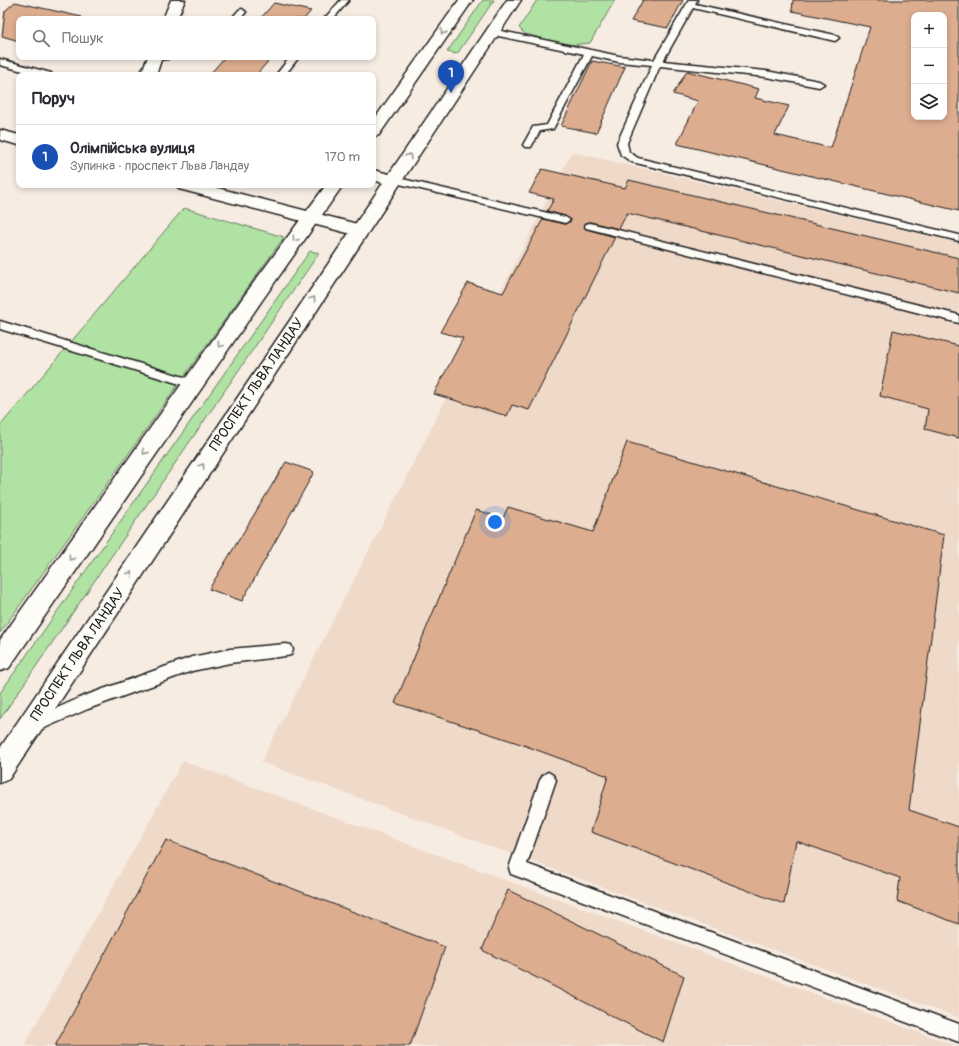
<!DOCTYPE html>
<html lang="uk">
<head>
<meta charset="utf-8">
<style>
	body { margin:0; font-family:Pangolin,sans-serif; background:#f2f2f3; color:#2b2b33 }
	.controls { position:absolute; right:12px; top:12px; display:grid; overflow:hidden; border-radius:8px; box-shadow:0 2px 6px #0003 }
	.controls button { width:36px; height:36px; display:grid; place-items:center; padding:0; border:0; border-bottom:1px solid #e1e1e2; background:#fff; color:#2b2b33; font:20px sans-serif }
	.you { position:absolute; left:495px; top:522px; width:14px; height:14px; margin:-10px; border:3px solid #fff; border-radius:50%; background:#1a73e8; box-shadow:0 0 0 6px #1a73e833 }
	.badge { display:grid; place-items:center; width:26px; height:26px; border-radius:50%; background:#d93025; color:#fff; font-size:13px; font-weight:700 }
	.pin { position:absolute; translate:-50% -33px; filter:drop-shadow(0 1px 2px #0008) }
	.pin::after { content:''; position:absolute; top:21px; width:14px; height:12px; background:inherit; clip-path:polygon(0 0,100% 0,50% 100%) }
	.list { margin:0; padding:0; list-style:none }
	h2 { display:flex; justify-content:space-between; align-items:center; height:52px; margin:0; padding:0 16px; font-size:17px }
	h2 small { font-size:13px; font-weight:400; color:#7c7c81 }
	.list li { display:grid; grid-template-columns:26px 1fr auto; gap:12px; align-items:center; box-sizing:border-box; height:64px; padding:0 16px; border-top:1px solid #e1e1e2 }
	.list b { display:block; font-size:15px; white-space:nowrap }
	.list p { margin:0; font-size:13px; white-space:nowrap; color:#7c7c81 }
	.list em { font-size:13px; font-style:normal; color:#7c7c81 }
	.icon { flex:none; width:22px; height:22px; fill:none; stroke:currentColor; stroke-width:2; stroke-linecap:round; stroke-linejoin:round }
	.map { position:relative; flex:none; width:959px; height:1046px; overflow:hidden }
	.search { position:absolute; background:#fff; box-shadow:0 2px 6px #0003; left:16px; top:16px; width:360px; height:44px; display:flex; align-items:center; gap:10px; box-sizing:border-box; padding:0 14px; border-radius:8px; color:#7c7c81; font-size:15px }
	.panel { position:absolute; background:#fff; box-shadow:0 2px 6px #0003; left:16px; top:72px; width:360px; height:116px; border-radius:8px }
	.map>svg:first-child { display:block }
	.built { fill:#efd9c9 }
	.green { fill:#afe2a3; stroke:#667f60 }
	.building { fill:#ddad8f; stroke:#1c1c1c; fill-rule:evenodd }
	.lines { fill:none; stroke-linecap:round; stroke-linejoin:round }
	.lane-casing { stroke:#1c1c1c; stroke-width:3 }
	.street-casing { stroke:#1c1c1c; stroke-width:3 }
	.secondary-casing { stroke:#1c1c1c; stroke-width:3 }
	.primary-casing { stroke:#1c1c1c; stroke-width:3 }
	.lane { fill:#fdfcf7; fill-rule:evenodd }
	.street { fill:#fdfcf7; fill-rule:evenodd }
	.secondary { fill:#fdfcf7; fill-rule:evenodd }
	.primary { fill:#fdfcf7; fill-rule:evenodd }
	.oneway { stroke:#989794 }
	.labels { text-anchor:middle; stroke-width:3.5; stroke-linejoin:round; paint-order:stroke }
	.street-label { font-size:14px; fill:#1c1c1c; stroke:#fdfcf7 }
</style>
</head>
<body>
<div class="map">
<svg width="959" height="1046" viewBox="0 0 959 1046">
	<rect width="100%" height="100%" fill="#f7ece2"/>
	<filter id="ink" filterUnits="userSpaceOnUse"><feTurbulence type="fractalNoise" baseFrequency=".025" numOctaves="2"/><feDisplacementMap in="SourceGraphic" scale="8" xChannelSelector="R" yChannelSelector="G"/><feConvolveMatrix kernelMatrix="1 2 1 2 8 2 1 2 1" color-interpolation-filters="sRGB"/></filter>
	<g filter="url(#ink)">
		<path class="built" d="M572,152L959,243V1018L261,762Z
			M183,761L956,1046H24Z"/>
		<path class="green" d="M483,0H494L457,54L447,52Z
			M537,0H615L590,43L571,45L525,34L519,28Z
			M184,208L284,237L0,633V426Z
			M310,251L319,253L0,719V693Z"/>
		<path class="building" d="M643,0H683L668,28L631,21Z
			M793,0H959V211L677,144L698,101L673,94L687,71L759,89L755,98L789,106L775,135L831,148L870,27L792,11ZM914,15H944V117H914Z
			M15,2L82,17L80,19H19V41L2,36L5,11Z
			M274,3L288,6L311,11L304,19H260Z
			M225,57H272L256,75H209Z
			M592,61L625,67L596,133L561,126Z
			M542,169L625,188L629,180L959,258V293L627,213L619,229L590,222L586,223L584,225L586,229L615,237L529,410L512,405L507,416L434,394L463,338L440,332L468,283L503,293L543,219L565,224L571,221L565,216L547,211L554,199L529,193Z
			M893,330L959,346V438L925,429L928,409L880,396Z
			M627,442L944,535L909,810L959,827V924L897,901L900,878L796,841L784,904L591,832L608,776L515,742L395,703L476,510L503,518L508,507L593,532Z
			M286,462L314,472L242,601L209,589Z
			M166,840L445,947L410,1046H55Z
			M508,890L684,976L663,1042L482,950Z"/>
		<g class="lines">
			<defs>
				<path id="lane" d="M341,0H349L333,19H324Z
					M689,0H697L695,4L835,35L839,38L835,41L693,8L663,61L766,71L819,81L824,84L819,87L766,77L660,66L627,143L629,152L638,158L959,235V241L632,162L621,155L617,143L652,65L619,62L592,56L553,129L540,131L531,147H525L523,145L533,127L547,125L584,54L489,34L488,32L489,30L492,29L619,56L654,60Z
					M242,9L246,12L240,19H231L239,10Z
					M151,57H169L168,59L152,60Z
					M290,57H299L285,75H276Z
					M0,59L51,73L52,75H38L0,65Z
					M394,177L565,217L570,220L565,223L391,182L389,180Z
					M590,223L959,315V323L586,228L585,226L586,224Z
					M0,321L197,381L199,384L197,387L193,388L0,329Z
					M286,644L291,645L293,650L291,655L286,656L230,663L192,671L88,709L33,733L28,731L26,726L28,721L84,696L192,657L230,649Z
					M548,772L553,775L556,780L527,864L959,1024V1042L511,874L509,868L540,780L543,775Z"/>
				<path id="street" d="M171,0H185L177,19H163Z
					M148,57H162L156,75H140Z"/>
				<path id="secondary" d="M0,130L19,135V145L0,140Z
					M177,185H206L365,226L368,230L365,234L359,236L179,189Z"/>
				<path id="primary" d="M459,0H473L379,135L373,137V121Z
					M507,0H521L9,779L0,783V748L383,183L373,180V170L389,174Z
					M326,185H343L263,299L9,668L0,671V640L249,289Z"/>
			</defs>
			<use href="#lane" class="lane-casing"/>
			<use href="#street" class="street-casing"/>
			<use href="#secondary" class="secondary-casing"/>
			<use href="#primary" class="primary-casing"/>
			<use href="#lane" class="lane"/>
			<use href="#street" class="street"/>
			<use href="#secondary" class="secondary"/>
			<use href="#primary" class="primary"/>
		</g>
		<defs><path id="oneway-chevron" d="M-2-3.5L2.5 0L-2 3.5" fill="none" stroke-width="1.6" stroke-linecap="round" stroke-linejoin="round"/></defs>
		<g class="oneway">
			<use href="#oneway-chevron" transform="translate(443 32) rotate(125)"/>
			<use href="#oneway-chevron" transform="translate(409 156) rotate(-57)"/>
			<use href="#oneway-chevron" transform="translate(295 239) rotate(126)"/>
			<use href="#oneway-chevron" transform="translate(313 299) rotate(-56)"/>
			<use href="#oneway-chevron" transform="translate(220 345) rotate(125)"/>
			<use href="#oneway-chevron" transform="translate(145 452) rotate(125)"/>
			<use href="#oneway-chevron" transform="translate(202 466) rotate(-56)"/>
			<use href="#oneway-chevron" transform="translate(71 558) rotate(125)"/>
			<use href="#oneway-chevron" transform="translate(130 574) rotate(-56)"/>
		</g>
	</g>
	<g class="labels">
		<g class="street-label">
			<text transform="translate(256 384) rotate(-56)" y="5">ПРОСПЕКТ ЛЬВА ЛАНДАУ</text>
			<text transform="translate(77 654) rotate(-56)" y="5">ПРОСПЕКТ ЛЬВА ЛАНДАУ</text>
		</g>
	</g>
</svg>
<div class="controls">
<button>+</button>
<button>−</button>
<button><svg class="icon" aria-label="layers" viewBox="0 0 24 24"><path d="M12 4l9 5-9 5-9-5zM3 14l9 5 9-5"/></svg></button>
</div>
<div class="you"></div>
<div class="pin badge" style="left:451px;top:93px;background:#1a4fb4">1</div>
<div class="search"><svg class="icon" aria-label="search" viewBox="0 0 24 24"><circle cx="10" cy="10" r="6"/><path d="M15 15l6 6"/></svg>Пошук</div>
<section class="panel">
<h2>Поруч<small></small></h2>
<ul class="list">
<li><span class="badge" style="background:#1a4fb4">1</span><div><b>Олімпійська вулиця</b><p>Зупинка · проспект Льва Ландау</p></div><em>170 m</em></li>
</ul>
</section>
</div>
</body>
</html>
